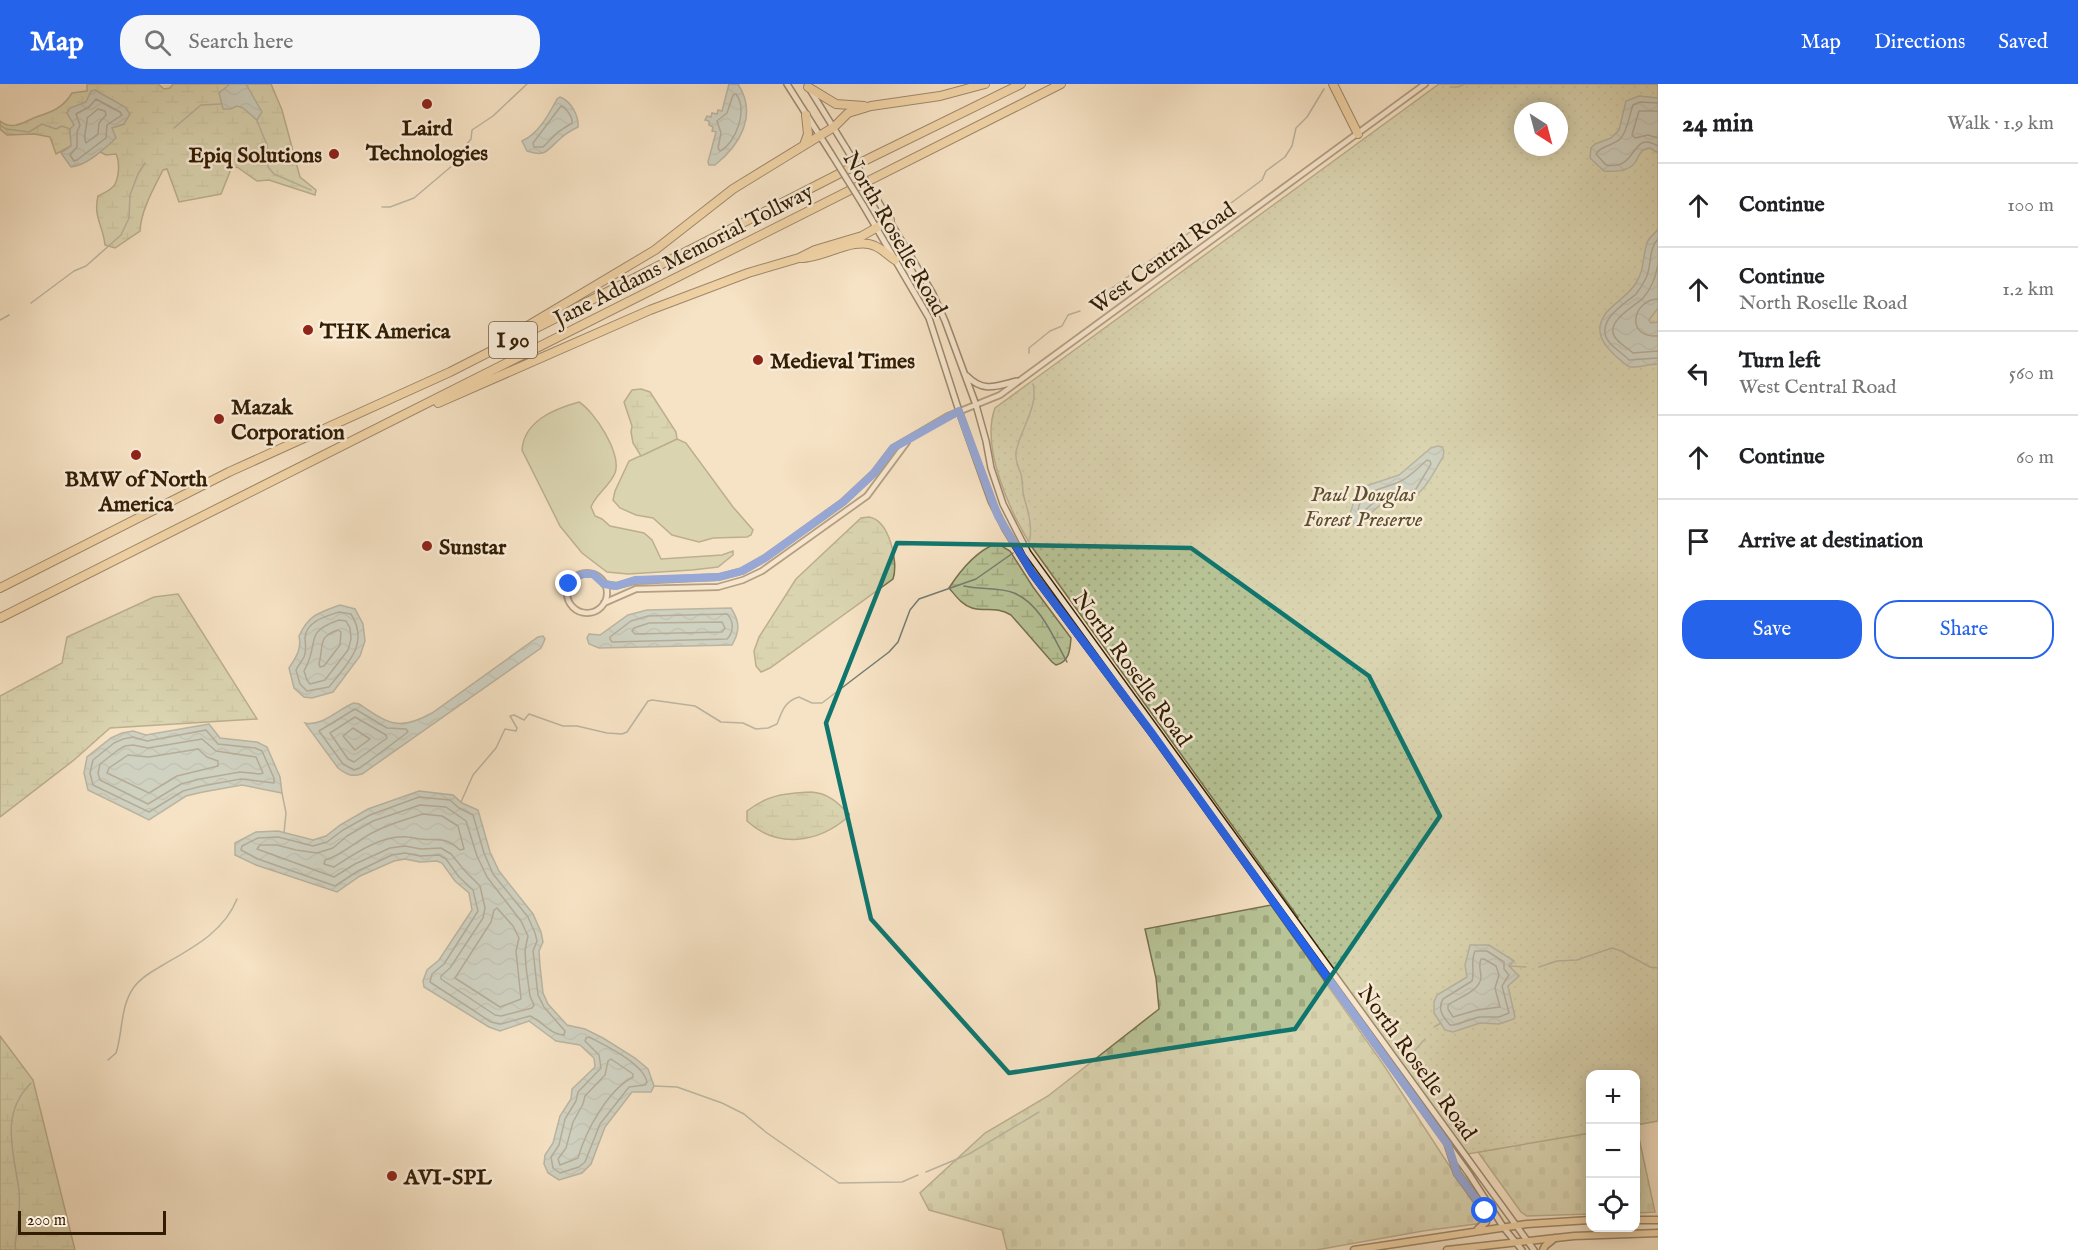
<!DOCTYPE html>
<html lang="en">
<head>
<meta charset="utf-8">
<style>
	body { margin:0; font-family:"IM FELL English",serif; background:#f6f6f6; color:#202124 }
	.controls { position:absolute; right:18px; bottom:18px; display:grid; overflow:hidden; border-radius:12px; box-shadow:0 3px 15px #0003 }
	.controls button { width:54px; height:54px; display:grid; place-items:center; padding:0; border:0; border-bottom:2px solid #e0e0e0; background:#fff; color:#202124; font:30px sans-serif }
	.compass { position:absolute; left:1514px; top:18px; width:54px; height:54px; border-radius:50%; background:#fff; box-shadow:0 3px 15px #0003; rotate:144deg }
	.scale { position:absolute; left:18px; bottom:15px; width:148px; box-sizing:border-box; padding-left:6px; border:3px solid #331d02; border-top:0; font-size:16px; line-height:21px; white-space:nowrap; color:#331d02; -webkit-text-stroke:4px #f9ecd9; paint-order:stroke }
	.stop { position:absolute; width:18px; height:18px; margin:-14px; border:4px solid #2563eb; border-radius:50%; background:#fff }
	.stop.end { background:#2563eb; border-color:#fff; box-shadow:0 2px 6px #0008 }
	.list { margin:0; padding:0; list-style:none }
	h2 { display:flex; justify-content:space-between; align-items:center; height:78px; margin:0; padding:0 24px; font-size:26px }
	h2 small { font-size:20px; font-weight:400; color:#757577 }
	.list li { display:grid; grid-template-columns:39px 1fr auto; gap:18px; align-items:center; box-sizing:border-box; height:84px; padding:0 24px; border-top:2px solid #e0e0e0 }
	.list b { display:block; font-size:22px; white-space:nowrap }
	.list p { margin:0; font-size:20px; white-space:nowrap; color:#757577 }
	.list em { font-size:20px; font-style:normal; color:#757577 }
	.actions { display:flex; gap:12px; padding:18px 24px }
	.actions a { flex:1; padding:14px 0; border:2px solid #2563eb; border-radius:24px; text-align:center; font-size:21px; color:#2563eb }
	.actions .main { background:#2563eb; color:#fff }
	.icon { flex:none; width:33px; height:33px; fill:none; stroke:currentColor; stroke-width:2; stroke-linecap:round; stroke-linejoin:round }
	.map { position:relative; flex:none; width:1658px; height:1166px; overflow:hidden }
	header { display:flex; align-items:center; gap:36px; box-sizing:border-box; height:84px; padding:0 30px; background:#2563eb; color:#fff }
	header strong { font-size:28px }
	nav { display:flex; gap:33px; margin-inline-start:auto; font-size:21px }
	.search { width:420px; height:54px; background:#f6f6f6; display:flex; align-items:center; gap:15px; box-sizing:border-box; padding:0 21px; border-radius:24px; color:#757577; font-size:22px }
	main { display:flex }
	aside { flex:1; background:#fff }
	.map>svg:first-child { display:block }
	.grass { fill:#b8c497; stroke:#76704c; stroke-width:1.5 }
	.wetland { fill:url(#wetland-marsh); stroke:#76704c; stroke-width:1.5 }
	.cemetery { fill:url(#cemetery-stones); stroke:#76704c; stroke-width:1.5 }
	.park { fill:url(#park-dots); stroke:#76704c; stroke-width:1.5; fill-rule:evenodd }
	.water { fill:url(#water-waves); stroke:#747c72; stroke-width:1.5 }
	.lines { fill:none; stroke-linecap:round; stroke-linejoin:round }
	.shore { stroke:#6a6c60; stroke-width:1.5 }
	.stream { stroke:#747c72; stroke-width:1.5 }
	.tertiary-casing { stroke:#644e32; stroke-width:8 }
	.secondary-casing { stroke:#331d02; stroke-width:8 }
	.primary-casing { stroke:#331d02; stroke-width:9 }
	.motorway-casing { stroke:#331d02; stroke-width:10 }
	.tertiary { stroke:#f9ecd9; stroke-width:4.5 }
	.secondary { stroke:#f9ecd9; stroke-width:5 }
	.primary { stroke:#ebc182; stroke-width:6 }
	.motorway { stroke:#ebc182; stroke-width:8 }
	.secondary-bridge-casing { stroke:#331d02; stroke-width:8; stroke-linecap:butt }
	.secondary-bridge { stroke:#f9ecd9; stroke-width:5 }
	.route { stroke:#2563eb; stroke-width:8 }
	.marked { fill:none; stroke:#0f766e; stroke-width:4.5; stroke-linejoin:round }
	.poi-dot { fill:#8f2418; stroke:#f9ecd9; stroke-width:2 }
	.labels { text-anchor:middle; stroke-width:5; stroke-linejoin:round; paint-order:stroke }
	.shield { fill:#f9ecd9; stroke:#6e5b42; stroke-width:1.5 }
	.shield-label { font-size:21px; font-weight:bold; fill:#331d02 }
	.poi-label { font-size:22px; font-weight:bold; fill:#331d02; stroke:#f9ecd9; text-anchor:start }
	.street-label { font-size:22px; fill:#331d02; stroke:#f9ecd9 }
	.park-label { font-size:22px; font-style:italic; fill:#5b4f2f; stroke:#f9ecd9 }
</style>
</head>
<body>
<header>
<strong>Map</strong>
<div class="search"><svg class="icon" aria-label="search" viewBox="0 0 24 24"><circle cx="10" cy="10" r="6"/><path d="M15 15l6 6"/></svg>Search here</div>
<nav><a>Map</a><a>Directions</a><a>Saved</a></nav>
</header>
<main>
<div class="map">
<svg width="1658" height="1166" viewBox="0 0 1658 1166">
	<defs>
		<pattern id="wetland-marsh" width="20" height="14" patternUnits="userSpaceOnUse" patternTransform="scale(1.5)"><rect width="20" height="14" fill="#b8c497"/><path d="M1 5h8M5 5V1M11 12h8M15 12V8" fill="none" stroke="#9fa880"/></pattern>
		<pattern id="cemetery-stones" width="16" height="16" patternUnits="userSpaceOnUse" patternTransform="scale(1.5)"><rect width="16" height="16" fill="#b8c497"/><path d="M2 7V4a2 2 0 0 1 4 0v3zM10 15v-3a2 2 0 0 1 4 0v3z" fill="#9fa880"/></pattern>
		<pattern id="park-dots" width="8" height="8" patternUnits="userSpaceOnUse" patternTransform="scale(1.5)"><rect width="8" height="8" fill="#b8c497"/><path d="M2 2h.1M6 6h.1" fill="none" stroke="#9fa880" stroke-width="1.8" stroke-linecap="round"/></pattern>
		<pattern id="water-waves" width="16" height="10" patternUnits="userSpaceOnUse" patternTransform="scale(1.5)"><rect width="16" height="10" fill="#a0bcbd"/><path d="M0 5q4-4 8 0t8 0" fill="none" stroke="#8aa1a1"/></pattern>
	</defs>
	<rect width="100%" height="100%" fill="#f6e2c4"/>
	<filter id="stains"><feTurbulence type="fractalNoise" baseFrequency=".00333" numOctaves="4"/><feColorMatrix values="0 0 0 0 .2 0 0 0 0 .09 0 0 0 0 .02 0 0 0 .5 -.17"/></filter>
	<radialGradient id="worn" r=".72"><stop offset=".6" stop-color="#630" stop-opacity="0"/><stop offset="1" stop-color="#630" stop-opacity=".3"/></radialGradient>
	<path class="grass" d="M579,318C595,328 622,370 615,389C609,403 596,410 591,423L595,432L602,435L610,442L644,449L652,456L661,475L722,471L733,467V471L718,483L692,486L628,490L607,488L582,469L560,442L522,366C524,337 554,325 579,318Z
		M677,355L686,359L733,423L753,446L751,451L747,453L713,454L699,458L672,451L653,434L636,431L620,424L613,416L615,407L629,377Z"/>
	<path class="wetland" d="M87,0H158L164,5L170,4L173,0H271L282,26L300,93L316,106L315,111L269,96L257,97L237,83L231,85L221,110L179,118L167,85L163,86C154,104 141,126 140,147L115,164L105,161C103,141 93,133 98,112C104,109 112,106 115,100C119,92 120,78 116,70L106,71L100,68L106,61L112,44L124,40L86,18L67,29L75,41L70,46L71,62L56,70L50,53L34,50L7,51L0,45V37C13,47 23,38 36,33C52,28 63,24 72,9L87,7Z
		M641,305L650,308L676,348L677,355L641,372L633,359L631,348L632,342L624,318L632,306Z
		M869,433C889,436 899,478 893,495L770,584L761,588L756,582L754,567L759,553L796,495L861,434Z
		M995,460L1000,461L1010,467L1033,503L1071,554C1070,567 1069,578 1056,581L1052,578L1011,531C996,522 986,528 972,524C962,521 956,512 949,504C960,487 975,468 995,460Z
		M178,510L257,635L110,644L74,676L0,733V612L62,579L67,553L154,513Z
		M811,708C828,709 837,718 849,730L848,733C818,759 777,765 747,737V727C769,710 784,710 811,708Z
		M0,952L33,996L75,1166H0Z"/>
	<path class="cemetery" d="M1271,821L1383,980L1482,1132V1136L1476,1140L1423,1147L1316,1166H1007L1002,1146L929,1126L920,1109L985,1049L1048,1012L1159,925L1156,894L1145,845Z
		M1636,1040L1655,1128L1636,1129Z
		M1590,1048V1130L1527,1132L1521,1128L1478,1068Z"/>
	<path class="park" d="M1439,0H1658V1037L1636,1041V990H1590V1049L1456,1072L1289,840L1298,833L1032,463C1011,430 980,363 995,324ZM1523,27H1559V63H1523Z"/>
	<path class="water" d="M230,0H246L262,28L257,36L243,24L237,22L230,25H223L219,9Z
		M729,0H738C758,31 740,61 715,81H709L708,78L716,48L712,47L713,43L709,41V37L705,36L707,32L711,33L712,29L717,30L718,26L722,27Z
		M95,6L125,23L130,30L124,40L112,44L116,54C105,64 87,82 71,83L61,69L71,62L70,45L74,41L67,29L70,24L86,18L91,7Z
		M1639,12L1658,14V69L1650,64C1639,66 1641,69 1636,77C1630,88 1615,88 1604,87L1590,74L1591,64L1595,60L1611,54L1619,46L1626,17Z
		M560,13C571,17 579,32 578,43C572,46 566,49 561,54C548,65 546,74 527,67L522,57C538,50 548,32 557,15Z
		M1658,145V224L1649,236L1651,239L1658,238V280C1649,280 1639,284 1630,283C1625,282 1624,278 1619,275C1604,262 1592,248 1606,229C1615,218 1629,211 1636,199C1645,184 1642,175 1647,159C1648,154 1655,150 1658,145Z
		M1438,362L1442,363L1444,367L1443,373C1434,387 1425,410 1408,415C1400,417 1393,413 1386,417C1375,424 1367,434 1356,441L1351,437L1349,433L1354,417L1366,402L1399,391L1431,364Z
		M340,521L355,525L363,540L365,557L360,572L333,608L312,614L304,613L294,604L289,584C296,573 302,565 299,552C309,531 318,529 340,521Z
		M731,524C740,538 740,547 732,561L599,564L589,560L587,554L589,550L600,551L628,531L647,526Z
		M543,552L545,555L541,564L362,690C352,693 347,691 338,684L305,639C322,643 338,625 354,619L359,620C388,639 398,648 432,629L538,553Z
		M209,640L220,654L257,658L267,663L280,693L282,709L242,701L203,708L186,712L149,736L88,706L84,689L87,673L111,654L122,649L133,647L146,651Z
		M419,707L453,711L462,719L478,726L490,768L499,787L533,830L541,848L543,858L539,867L540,882L543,909L548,920L567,941L585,945L603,954L635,974L648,985L654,1002L651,1008H632L605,1043L591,1080L582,1089L559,1096L548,1089L544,1080L545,1071L553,1059L560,1032L571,1015L572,1005L595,983L594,974L580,961L556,957L529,937L500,947L489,943L424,903L423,897L427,886L439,876L472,826L469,809L455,797L442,779L437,777L420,778L405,775L394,777L360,792L337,808L256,781L235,771V759L256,748L278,747L313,756L326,752L340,741L368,725Z
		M1470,861H1489L1514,877L1509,882L1519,892L1508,902L1515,933L1514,935L1499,940L1480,939L1453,948L1445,946L1434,929V918L1437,911L1467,893L1465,881Z"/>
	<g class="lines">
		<path class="shore" d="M736,10C748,26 736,59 720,67L718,64L721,49L717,37L727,29L733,11Z
			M96,15L120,28L122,31L107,41L106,54L77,76L74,77L70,71L77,63V48L80,41L76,30L89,23Z
			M1658,19L1640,18L1633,21C1630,29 1627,48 1621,54C1614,62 1601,61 1596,70L1606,81C1639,87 1630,45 1658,62
			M561,22C566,24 573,33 572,39L558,48L543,63H534L533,59Z
			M98,25L105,27L106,31L99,39L98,50L86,59C82,52 88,42 87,34Z
			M1658,27H1639L1632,51L1635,54L1648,51L1658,54
			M1658,155C1648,165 1652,182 1646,194C1643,200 1640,205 1636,210C1625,220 1599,234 1606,253C1610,263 1622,268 1629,276L1658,274
			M1658,180C1656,192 1651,205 1643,214C1635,222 1610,235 1613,249C1615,258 1627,263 1633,269L1658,267
			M1658,215C1632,216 1625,254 1658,252
			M1427,376L1430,377L1431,380L1416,405L1404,410L1388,409L1373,419L1362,429L1358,428C1359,404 1384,406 1401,397C1411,392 1418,384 1427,376Z
			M339,528L351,530C370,560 347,580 329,603L307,607L300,600L296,586C298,582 302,577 304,573C307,566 305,560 305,554C306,537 327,532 339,528Z
			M727,530C734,537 734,548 727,555L612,558L610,555V553L631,537L648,532Z
			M339,536L346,537L350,544L351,555L348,566L325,596L310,600L307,596L304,587C321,557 302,549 339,536Z
			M722,538L725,544L722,548L635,550L632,547L634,544L649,539Z
			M338,546L341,548L340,561L324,582L320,583L319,580C324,561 317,553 338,546Z
			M355,625L387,644L406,645L408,648L360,684L354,686L343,680L319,647Z
			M355,633L386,651L387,654L354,678L348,675L330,649Z
			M353,644L370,655L355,666L343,652Z
			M206,646L218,660L255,664L262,667L274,694V699L241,695L202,702L183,707L149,728L93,701L90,689L93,676L114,659L123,655L133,653L147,657Z
			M202,655L216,667L256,673L263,689L260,690L240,688L200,695L181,700L148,720L100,696L98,689L100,680L118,666L125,662L133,661L148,664Z
			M198,665L207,673L218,677V682L177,692L149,709L107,689L109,684L128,671L149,673Z
			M419,713L450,716L459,724L473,731L484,769L493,790L528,833L535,849L537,857L533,867L538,911L544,923L565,947L564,951C551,951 542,937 530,932L501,940L491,938L430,898L432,890L444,880L478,827L473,806L459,793L446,775L439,771L420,772L405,769L392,771L358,787L335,802L258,775L241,766L242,762L258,754L278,753L313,762L327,758L343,746L370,731Z
			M420,721L446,723L466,737L477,772L487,793L521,837L528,852L525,866L526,883L530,912L534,921L532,924L501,932L495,931L441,895V892L450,884L483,834L485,824L480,802L465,787L451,770L441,764L421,765L405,762L390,764L355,780L334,793L257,765L260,761H277L296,766L317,769L333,764L347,752L373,737Z
			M423,730L442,732L458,742L464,765L460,766C445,752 438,757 421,755C416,755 412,753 407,753C381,751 354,770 334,783L324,780L325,776C343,771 357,756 374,748C389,740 407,735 423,730Z
			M497,824L513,842L519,854L516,867L521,915L500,923L455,894L491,838L494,826Z
			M1475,867H1487L1504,878V885L1509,891L1502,902L1509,929L1499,933H1479L1454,941H1450C1443,933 1437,925 1443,915L1472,897C1475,887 1470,879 1475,867Z
			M1481,875H1484L1496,882L1499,891L1495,904L1500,923L1477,926L1453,933L1448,925V921C1457,914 1479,908 1481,894C1481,887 1478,882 1481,875Z
			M589,953C606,962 643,979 647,998L645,1001L629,1003L600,1040L585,1078L579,1083L560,1089L553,1084L551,1073L559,1061L565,1035L576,1017L578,1008L601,984L599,971L585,957L586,954Z
			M611,975L633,990V993C608,1006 586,1046 578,1074L560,1081L558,1075L566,1064L573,1038L583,1020L585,1012L605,991L608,977Z"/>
		<path class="stream" d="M1450,3H1458L1465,0
			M257,37L267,61L268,83L274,90L311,106
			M0,41L6,45L29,48L42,40L56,45L62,42L70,45
			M174,44L201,21L221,20
			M1227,122L1262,96L1266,87L1285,73L1292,62L1296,44L1307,33L1324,5
			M382,123H390L414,114L453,81L458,71L471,55L472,46L493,32L527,0
			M1094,217L1211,133
			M31,219L74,187L86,182L121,151L129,134L130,111L138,90L145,79
			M0,236L9,231
			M1029,269V264L1050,247L1062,242L1068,231L1080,227
			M1027,457L1030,455C1032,440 1028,427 1024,413C1022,406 1023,398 1021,390C1018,382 1015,377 1016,368C1020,346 1039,322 1033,300
			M964,502C980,506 999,503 1014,509C1041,520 1054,555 1067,578
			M282,709L286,729L284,749
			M461,718L473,691L496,664L505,645L516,647L517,644L510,632L514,631L524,636L529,630L563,642H577L607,649L622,650L627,648L648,617L652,616L695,622L721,638L743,639L756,645L768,644L777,640C782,627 785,617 799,613L812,619H822L889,568L898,558L910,526L919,515L976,495L1013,469
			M1509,882L1526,883
			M1539,883L1557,877L1577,876L1612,864L1621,867L1650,883L1658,884
			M1434,943L1441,939
			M1407,975L1425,955
			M108,976L116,969C123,948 120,922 134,903C141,893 153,887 163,881C192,864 224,848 237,815
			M654,1002L677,1003L722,1019L744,1030L767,1049L839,1099L902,1098L918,1091
			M926,1088L969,1070L1039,1028
			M16,1166L15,1162C17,1144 21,1124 19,1106C13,1065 0,1030 31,999"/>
		<defs>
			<path id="tertiary" d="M567 509a20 20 0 1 1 40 0a20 20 0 1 1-40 0Z
				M604,500L616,502L635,497L719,493L742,487L765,474L843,418L874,389L893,364L948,332L1000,311L1425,0
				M604,519L636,505L718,503L743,496L762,487L867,412L907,358"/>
			<path id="secondary" d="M787,0L832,71
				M809,4L846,64
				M875,112L933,210L945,237L976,321L986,357L991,384L1003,420L1028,469L1534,1166
				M863,121L929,234L959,327L991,417L1005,445L1032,489L1151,648L1469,1090L1504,1144L1522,1166
				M967,292C983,309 997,302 1017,297"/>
			<path id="primary" d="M1448,1061L1457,1089L1485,1127L1486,1138L1478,1145
				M1636,1136H1658
				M1354,1166L1527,1140L1590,1136
				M1447,1166L1574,1152L1658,1149
				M1543,1166L1545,1162L1555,1154"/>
			<path id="motorway" d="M1333,0L1358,50
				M808,3L836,20L864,22
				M804,61L808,50L806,31
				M801,174C823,174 855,152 875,162C882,165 888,171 895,176
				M509,253L655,166L733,105L834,43L848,29L871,22L940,12L985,0
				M438,319L650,226L748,189L799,174L815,166L862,152L890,136
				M0,504L229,388L450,288L870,74L1021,0
				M0,534L1061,0"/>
		</defs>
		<use href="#tertiary" class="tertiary-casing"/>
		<use href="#secondary" class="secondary-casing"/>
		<use href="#primary" class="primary-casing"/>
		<use href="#motorway" class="motorway-casing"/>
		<use href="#tertiary" class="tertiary"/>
		<use href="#secondary" class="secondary"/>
		<use href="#primary" class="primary"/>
		<use href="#motorway" class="motorway"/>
		<defs>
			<path id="secondary-bridge" d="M846,64L875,112
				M832,71L863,121"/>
		</defs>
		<use href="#secondary-bridge" class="secondary-bridge-casing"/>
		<use href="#secondary-bridge" class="secondary-bridge"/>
	</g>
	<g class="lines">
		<path class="route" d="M569,500L575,493L584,490H593L604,500L616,502L635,496L719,493L742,487L765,474L843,418L874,389L893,364L959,327L998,432L1032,489L1151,648L1448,1061L1457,1089L1485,1127"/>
	</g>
	<path d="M0 0H1658V1166H0ZM897,459L1191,464L1369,592L1440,732L1295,945L1009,989L871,835L826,639Z" fill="#f6e2c4" fill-opacity=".55" fill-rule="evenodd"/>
	<path class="marked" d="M897,459L1191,464L1369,592L1440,732L1295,945L1009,989L871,835L826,639Z"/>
	<g class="poi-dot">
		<circle cx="427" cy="20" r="6"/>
		<circle cx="334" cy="70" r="6"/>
		<circle cx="308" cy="246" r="6"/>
		<circle cx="758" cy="276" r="6"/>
		<circle cx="219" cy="335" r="6"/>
		<circle cx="136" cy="371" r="6"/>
		<circle cx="427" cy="462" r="6"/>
		<circle cx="392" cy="1092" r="6"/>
	</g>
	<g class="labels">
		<rect class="shield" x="489" y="238" width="48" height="36" rx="4.5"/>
		<g class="shield-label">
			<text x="513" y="263">I 90</text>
		</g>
		<g class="poi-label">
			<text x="427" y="51" text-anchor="middle">Laird<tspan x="427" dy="25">Technologies</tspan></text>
			<text x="322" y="78" text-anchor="end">Epiq Solutions</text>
			<text x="320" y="254">THK America</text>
			<text x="770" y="284">Medieval Times</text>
			<text x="231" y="330">Mazak<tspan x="231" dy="25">Corporation</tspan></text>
			<text x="136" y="402" text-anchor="middle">BMW of North<tspan x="136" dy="25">America</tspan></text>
			<text x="439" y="470">Sunstar</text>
			<text x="404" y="1100">AVI-SPL</text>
		</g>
		<g class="street-label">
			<text transform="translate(896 149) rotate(60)" y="8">North Roselle Road</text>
			<text transform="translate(683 170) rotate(-27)" y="8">Jane Addams Memorial Tollway</text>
			<text transform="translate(1162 173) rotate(-36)" y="8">West Central Road</text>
			<text transform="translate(1133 584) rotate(54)" y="8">North Roselle Road</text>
			<text transform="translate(1418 978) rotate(54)" y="8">North Roselle Road</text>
		</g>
		<g class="park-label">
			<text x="1363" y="417">Paul Douglas<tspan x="1363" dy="25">Forest Preserve</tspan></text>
		</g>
	</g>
	<rect width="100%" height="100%" filter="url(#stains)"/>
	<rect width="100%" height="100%" fill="url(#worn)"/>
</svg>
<div class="controls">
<button>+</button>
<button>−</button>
<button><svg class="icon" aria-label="locate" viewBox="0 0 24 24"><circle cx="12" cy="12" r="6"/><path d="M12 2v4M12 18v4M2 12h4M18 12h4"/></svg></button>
</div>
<svg class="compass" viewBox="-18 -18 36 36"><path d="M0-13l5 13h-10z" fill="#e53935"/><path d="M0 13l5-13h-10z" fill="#757577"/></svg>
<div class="scale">200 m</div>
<div class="stop" style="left:1485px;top:1127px"></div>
<div class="stop end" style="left:569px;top:500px"></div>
</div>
<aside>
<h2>24 min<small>Walk · 1.9 km</small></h2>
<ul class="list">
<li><svg class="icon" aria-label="ahead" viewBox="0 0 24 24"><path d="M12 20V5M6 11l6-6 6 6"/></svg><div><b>Continue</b></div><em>100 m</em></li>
<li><svg class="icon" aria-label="ahead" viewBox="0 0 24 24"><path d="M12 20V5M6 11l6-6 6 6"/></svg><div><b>Continue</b><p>North Roselle Road</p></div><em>1.2 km</em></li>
<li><svg class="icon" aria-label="left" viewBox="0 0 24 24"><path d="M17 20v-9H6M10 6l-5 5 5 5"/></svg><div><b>Turn left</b><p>West Central Road</p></div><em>560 m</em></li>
<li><svg class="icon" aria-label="ahead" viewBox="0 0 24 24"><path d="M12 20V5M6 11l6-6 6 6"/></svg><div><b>Continue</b></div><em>60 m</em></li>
<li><svg class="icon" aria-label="arrive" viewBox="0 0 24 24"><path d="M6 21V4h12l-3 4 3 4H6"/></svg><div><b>Arrive at destination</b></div></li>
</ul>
<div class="actions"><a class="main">Save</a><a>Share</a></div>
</aside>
</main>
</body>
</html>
